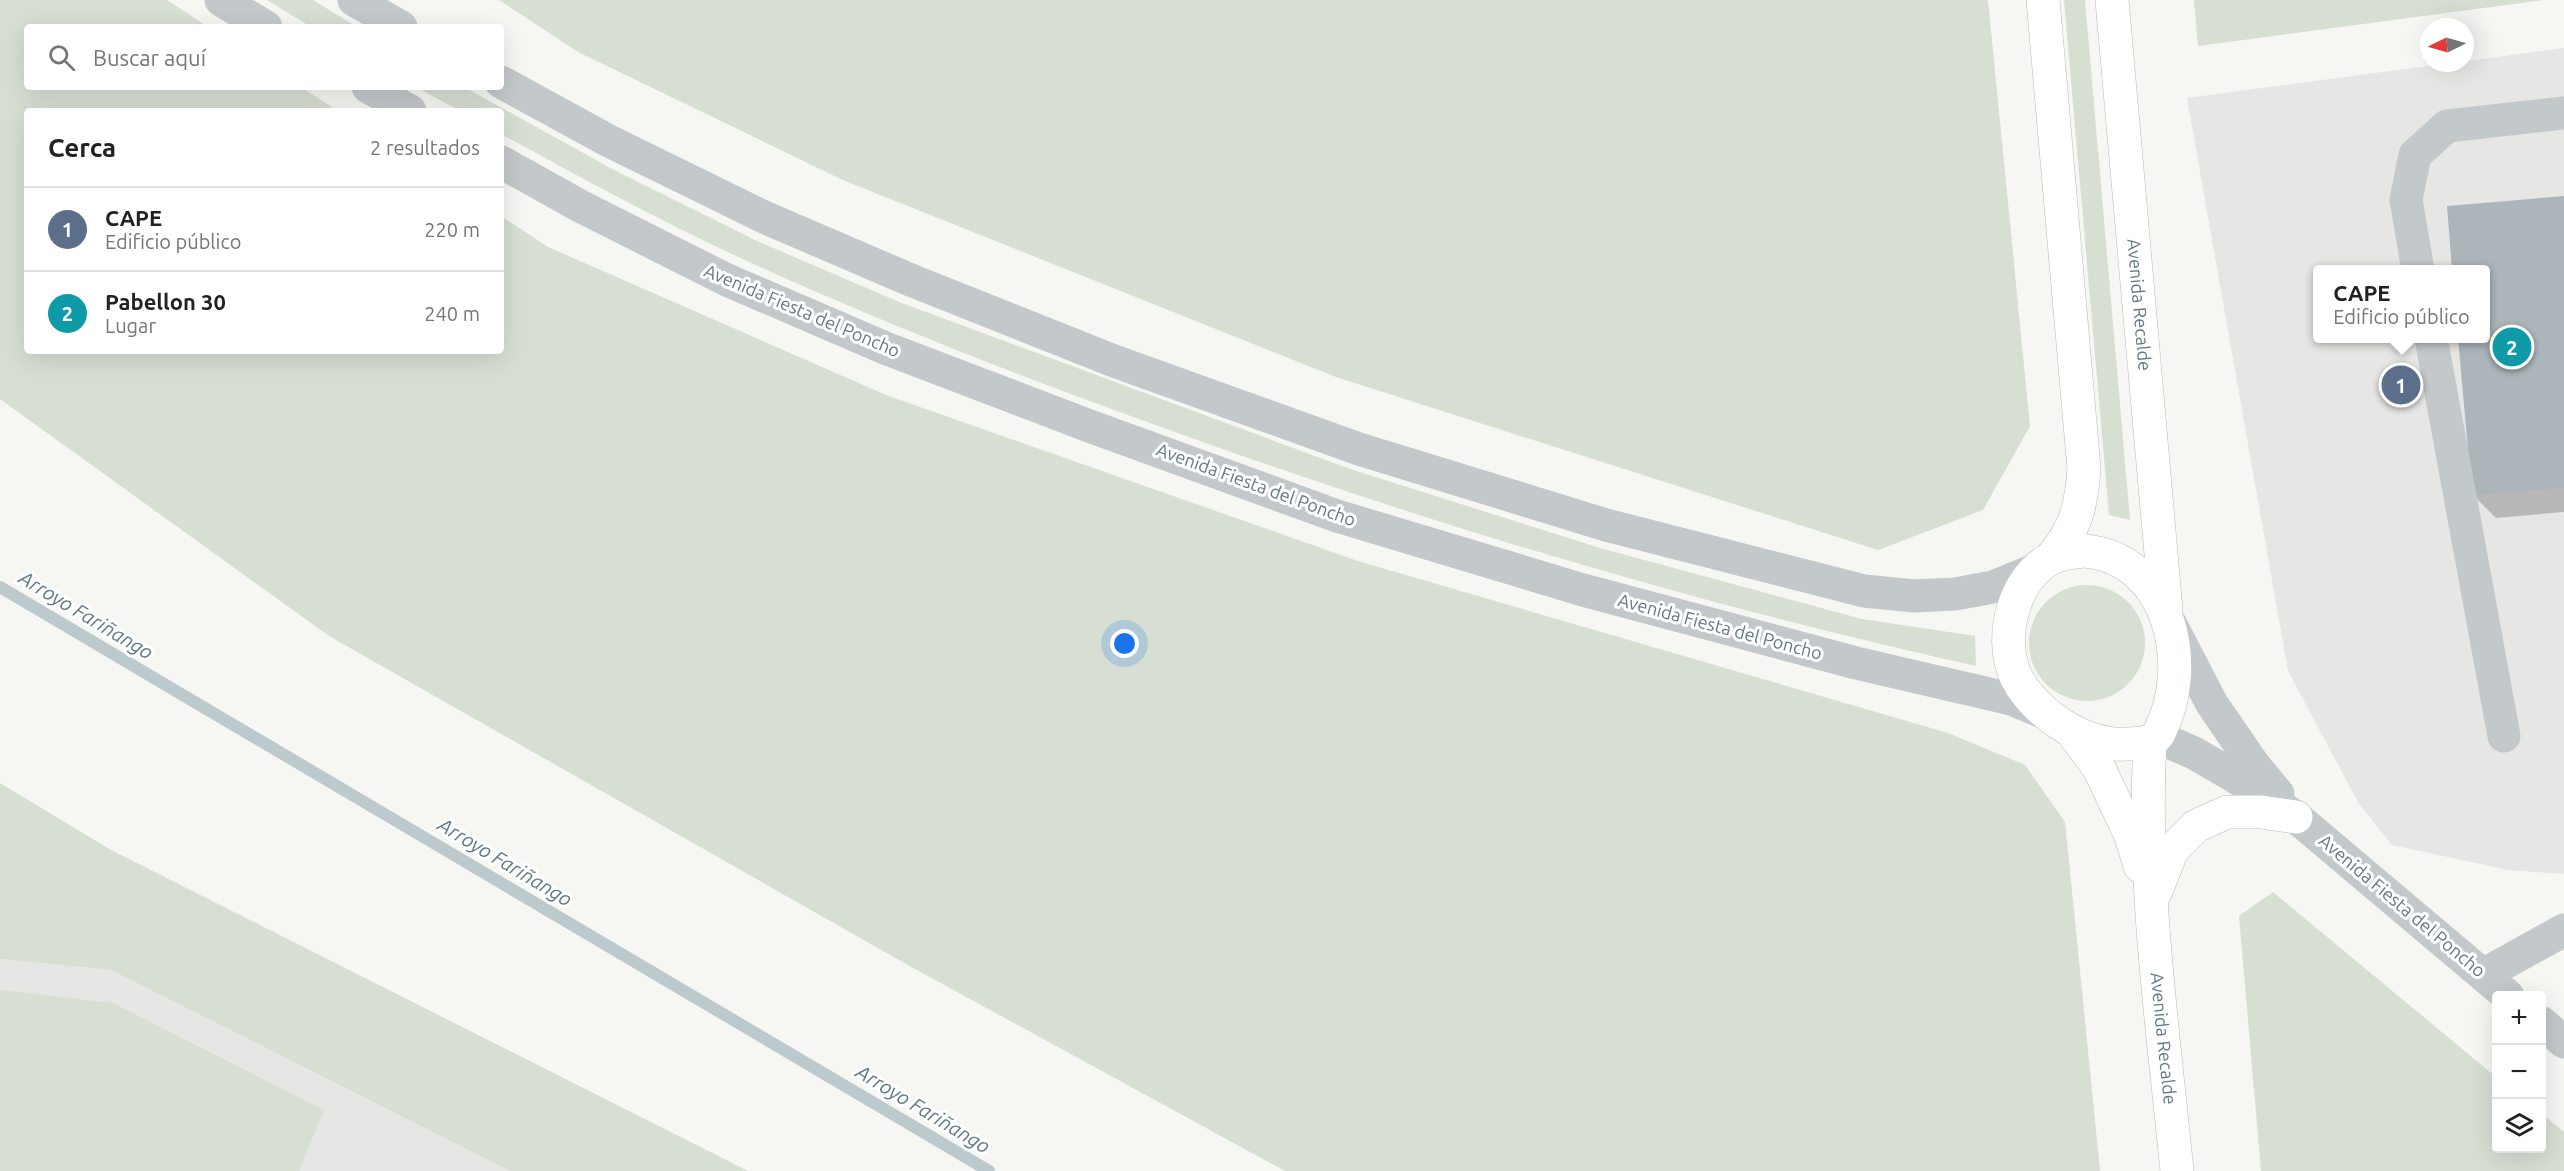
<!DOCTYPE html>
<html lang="es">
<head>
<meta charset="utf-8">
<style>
	body { margin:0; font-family:Ubuntu,sans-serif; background:#f2f2f2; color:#222 }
	.controls { position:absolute; right:18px; bottom:18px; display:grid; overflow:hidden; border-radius:6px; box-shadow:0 6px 24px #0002 }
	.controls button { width:54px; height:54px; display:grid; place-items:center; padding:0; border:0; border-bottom:2px solid #e0e0e0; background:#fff; color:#222; font:30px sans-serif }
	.compass { position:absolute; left:2420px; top:18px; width:54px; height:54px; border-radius:50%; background:#fff; box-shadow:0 6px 24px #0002; rotate:265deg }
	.you { position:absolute; left:1125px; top:644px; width:21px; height:21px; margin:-15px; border:4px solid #fff; border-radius:50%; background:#1a73e8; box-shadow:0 0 0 9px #1a73e833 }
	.badge { display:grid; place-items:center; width:39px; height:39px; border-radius:50%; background:#ef3f19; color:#fff; font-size:20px; font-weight:700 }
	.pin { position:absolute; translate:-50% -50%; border:3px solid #fff; box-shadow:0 2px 6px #0006 }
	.popup { position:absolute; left:2313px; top:265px; width:177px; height:78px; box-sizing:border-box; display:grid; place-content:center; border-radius:6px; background:#fff; filter:drop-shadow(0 2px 4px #0005); font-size:20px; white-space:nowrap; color:#767676 }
	.popup b { font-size:22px; color:#222 }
	.popup::after { content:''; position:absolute; left:50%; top:100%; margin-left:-12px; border:12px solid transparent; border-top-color:#fff }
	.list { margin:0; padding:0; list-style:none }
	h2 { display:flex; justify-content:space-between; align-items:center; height:78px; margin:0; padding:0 24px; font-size:26px }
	h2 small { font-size:20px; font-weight:400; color:#767676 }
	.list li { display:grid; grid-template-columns:39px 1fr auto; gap:18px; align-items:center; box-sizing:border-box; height:84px; padding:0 24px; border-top:2px solid #e0e0e0 }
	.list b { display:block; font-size:22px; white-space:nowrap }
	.list p { margin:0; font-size:20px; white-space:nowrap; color:#767676 }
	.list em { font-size:20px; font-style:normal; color:#767676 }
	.icon { flex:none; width:33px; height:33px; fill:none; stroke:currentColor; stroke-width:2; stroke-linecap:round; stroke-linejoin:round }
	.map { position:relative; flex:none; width:2564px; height:1171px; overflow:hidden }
	.search { position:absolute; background:#fff; box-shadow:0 6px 24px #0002; left:24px; top:24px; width:480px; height:66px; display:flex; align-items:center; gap:15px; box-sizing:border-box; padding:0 21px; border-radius:6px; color:#767676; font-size:22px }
	.panel { position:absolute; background:#fff; box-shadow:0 6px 24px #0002; left:24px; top:108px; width:480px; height:246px; border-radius:6px }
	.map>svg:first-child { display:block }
	.built { fill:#e6e7e5; fill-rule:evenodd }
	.green { fill:#d7ded2 }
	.shadow { fill:#0003 }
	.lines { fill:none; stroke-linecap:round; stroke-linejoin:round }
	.stream { stroke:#bcc9cd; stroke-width:12 }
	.building { fill:#acb5b9 }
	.major-casing { stroke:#b6bbbe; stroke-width:34 }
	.minor { stroke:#c3c8ca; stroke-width:33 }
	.major { stroke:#fff; stroke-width:33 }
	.labels { text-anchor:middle; stroke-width:6; stroke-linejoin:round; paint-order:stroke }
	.street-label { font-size:18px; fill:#637885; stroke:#fff }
	.water-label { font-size:20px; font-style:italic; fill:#5e7a82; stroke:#fff }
</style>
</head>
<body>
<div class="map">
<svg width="2564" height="1171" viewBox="0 0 2564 1171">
	<rect width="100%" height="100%" fill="#f6f6f2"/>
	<path class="built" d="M2564,48V874L2508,870L2392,845L2359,804L2288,671L2187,98ZM2317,270H2485V338H2317Z
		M0,959L111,970L510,1171H0Z"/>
	<path class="green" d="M0,0H167L208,27H27V87H301L338,111H27V351H501V216L548,247L886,395L1358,561L1948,733L2025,765L2065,822L2100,1171H1285L906,964L329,636L0,399Z
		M267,0H313L357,27H311Z
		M499,0H1988L2030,426L1983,510L1878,550L1336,377L845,181L578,52Z
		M2064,0H2085L2130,520L2109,515Z
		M2194,0H2543L2198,46Z
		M416,87H464L614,170L757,241L899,302L1350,469L1600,548L1862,619L1975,636L1976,666C1719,609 1466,535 1217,447C1058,391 900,331 747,261C663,223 582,178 501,134V111H460Z
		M2029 643a58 58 0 1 1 116 0a58 58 0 1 1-116 0Z
		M0,783L111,850L748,1171H510L111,970L0,959Z
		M2273,892L2496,1077V1148H2542V1114L2564,1132V1171H2261L2239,916Z
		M0,990L113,1003L324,1110L299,1171H0Z"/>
	<path class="shadow" d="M2564,198V512L2496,518L2473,495L2485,338V270Z"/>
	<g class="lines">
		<path class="stream" d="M0,587L989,1171"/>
	</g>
	<path class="building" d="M2564,196V488L2472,495L2458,338H2485V270H2452L2447,206Z"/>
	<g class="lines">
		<defs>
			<g id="major">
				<path d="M2043,0L2084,469C2081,508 2076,528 2051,558"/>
				<path id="s1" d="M2112,0L2166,610"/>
				<path d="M2085,551C2171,559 2194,667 2159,733C2152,745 2138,743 2126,744C2085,748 2029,710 2014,672C2000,634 2014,579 2050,559C2060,553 2073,552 2085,551Z"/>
				<path d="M2072,732L2099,768L2131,836L2140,866"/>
				<path id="s2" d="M2150,742C2142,885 2163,1029 2177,1171"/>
				<path d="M2156,891L2172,850L2196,826L2227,812H2261L2296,817"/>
			</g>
		</defs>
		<use href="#major" class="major-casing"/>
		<path class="minor" d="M221,0L266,27
			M354,0L401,27
			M501,82L609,141L766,218L913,281L1114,361L1359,449L1606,525L1864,591L1914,596L1955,594L1993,587L2032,571
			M368,87L410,111
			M501,162L580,206L727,280L885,348L1092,427L1337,516L1583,590L1856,663L2011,699L2045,713
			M2418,270L2406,200L2415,155L2447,126L2564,113
			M2431,338L2504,736
			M2170,623L2212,704L2254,765L2278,794
			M2157,737L2194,753L2237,778L2296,817L2508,996
			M2483,975L2564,930
			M2542,1023L2564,1042"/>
		<use href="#major" class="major"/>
	</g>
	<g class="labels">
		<g class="street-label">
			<text dy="6" stroke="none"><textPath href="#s1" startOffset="306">Avenida Recalde</textPath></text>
			<text transform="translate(802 311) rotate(23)" y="6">Avenida Fiesta del Poncho</text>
			<text transform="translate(1256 485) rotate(20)" y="6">Avenida Fiesta del Poncho</text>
			<text transform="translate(1720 627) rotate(15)" y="6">Avenida Fiesta del Poncho</text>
			<text transform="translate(2402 906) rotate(40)" y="6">Avenida Fiesta del Poncho</text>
			<text dy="6" stroke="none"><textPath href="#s2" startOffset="297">Avenida Recalde</textPath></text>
		</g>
		<g class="water-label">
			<text transform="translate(86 615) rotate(31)" y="7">Arroyo Fariñango</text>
			<text transform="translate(505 862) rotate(31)" y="7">Arroyo Fariñango</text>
			<text transform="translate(923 1109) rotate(31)" y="7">Arroyo Fariñango</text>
		</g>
	</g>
</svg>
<div class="controls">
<button>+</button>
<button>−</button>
<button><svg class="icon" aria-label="layers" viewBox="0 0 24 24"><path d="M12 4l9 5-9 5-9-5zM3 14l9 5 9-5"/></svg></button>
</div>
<svg class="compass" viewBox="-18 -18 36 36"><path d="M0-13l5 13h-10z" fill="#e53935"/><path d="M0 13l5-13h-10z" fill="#767676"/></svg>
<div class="you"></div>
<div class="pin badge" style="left:2401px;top:385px;background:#5c6f8a">1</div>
<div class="popup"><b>CAPE</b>Edificio público</div>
<div class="pin badge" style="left:2512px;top:347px;background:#0f9aa8">2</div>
<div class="search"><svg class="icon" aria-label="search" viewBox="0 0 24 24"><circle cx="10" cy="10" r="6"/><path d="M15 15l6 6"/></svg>Buscar aquí</div>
<section class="panel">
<h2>Cerca<small>2 resultados</small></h2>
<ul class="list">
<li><span class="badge" style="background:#5c6f8a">1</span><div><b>CAPE</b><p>Edificio público</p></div><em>220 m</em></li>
<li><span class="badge" style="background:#0f9aa8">2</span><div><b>Pabellon 30</b><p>Lugar</p></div><em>240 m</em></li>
</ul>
</section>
</div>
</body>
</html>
